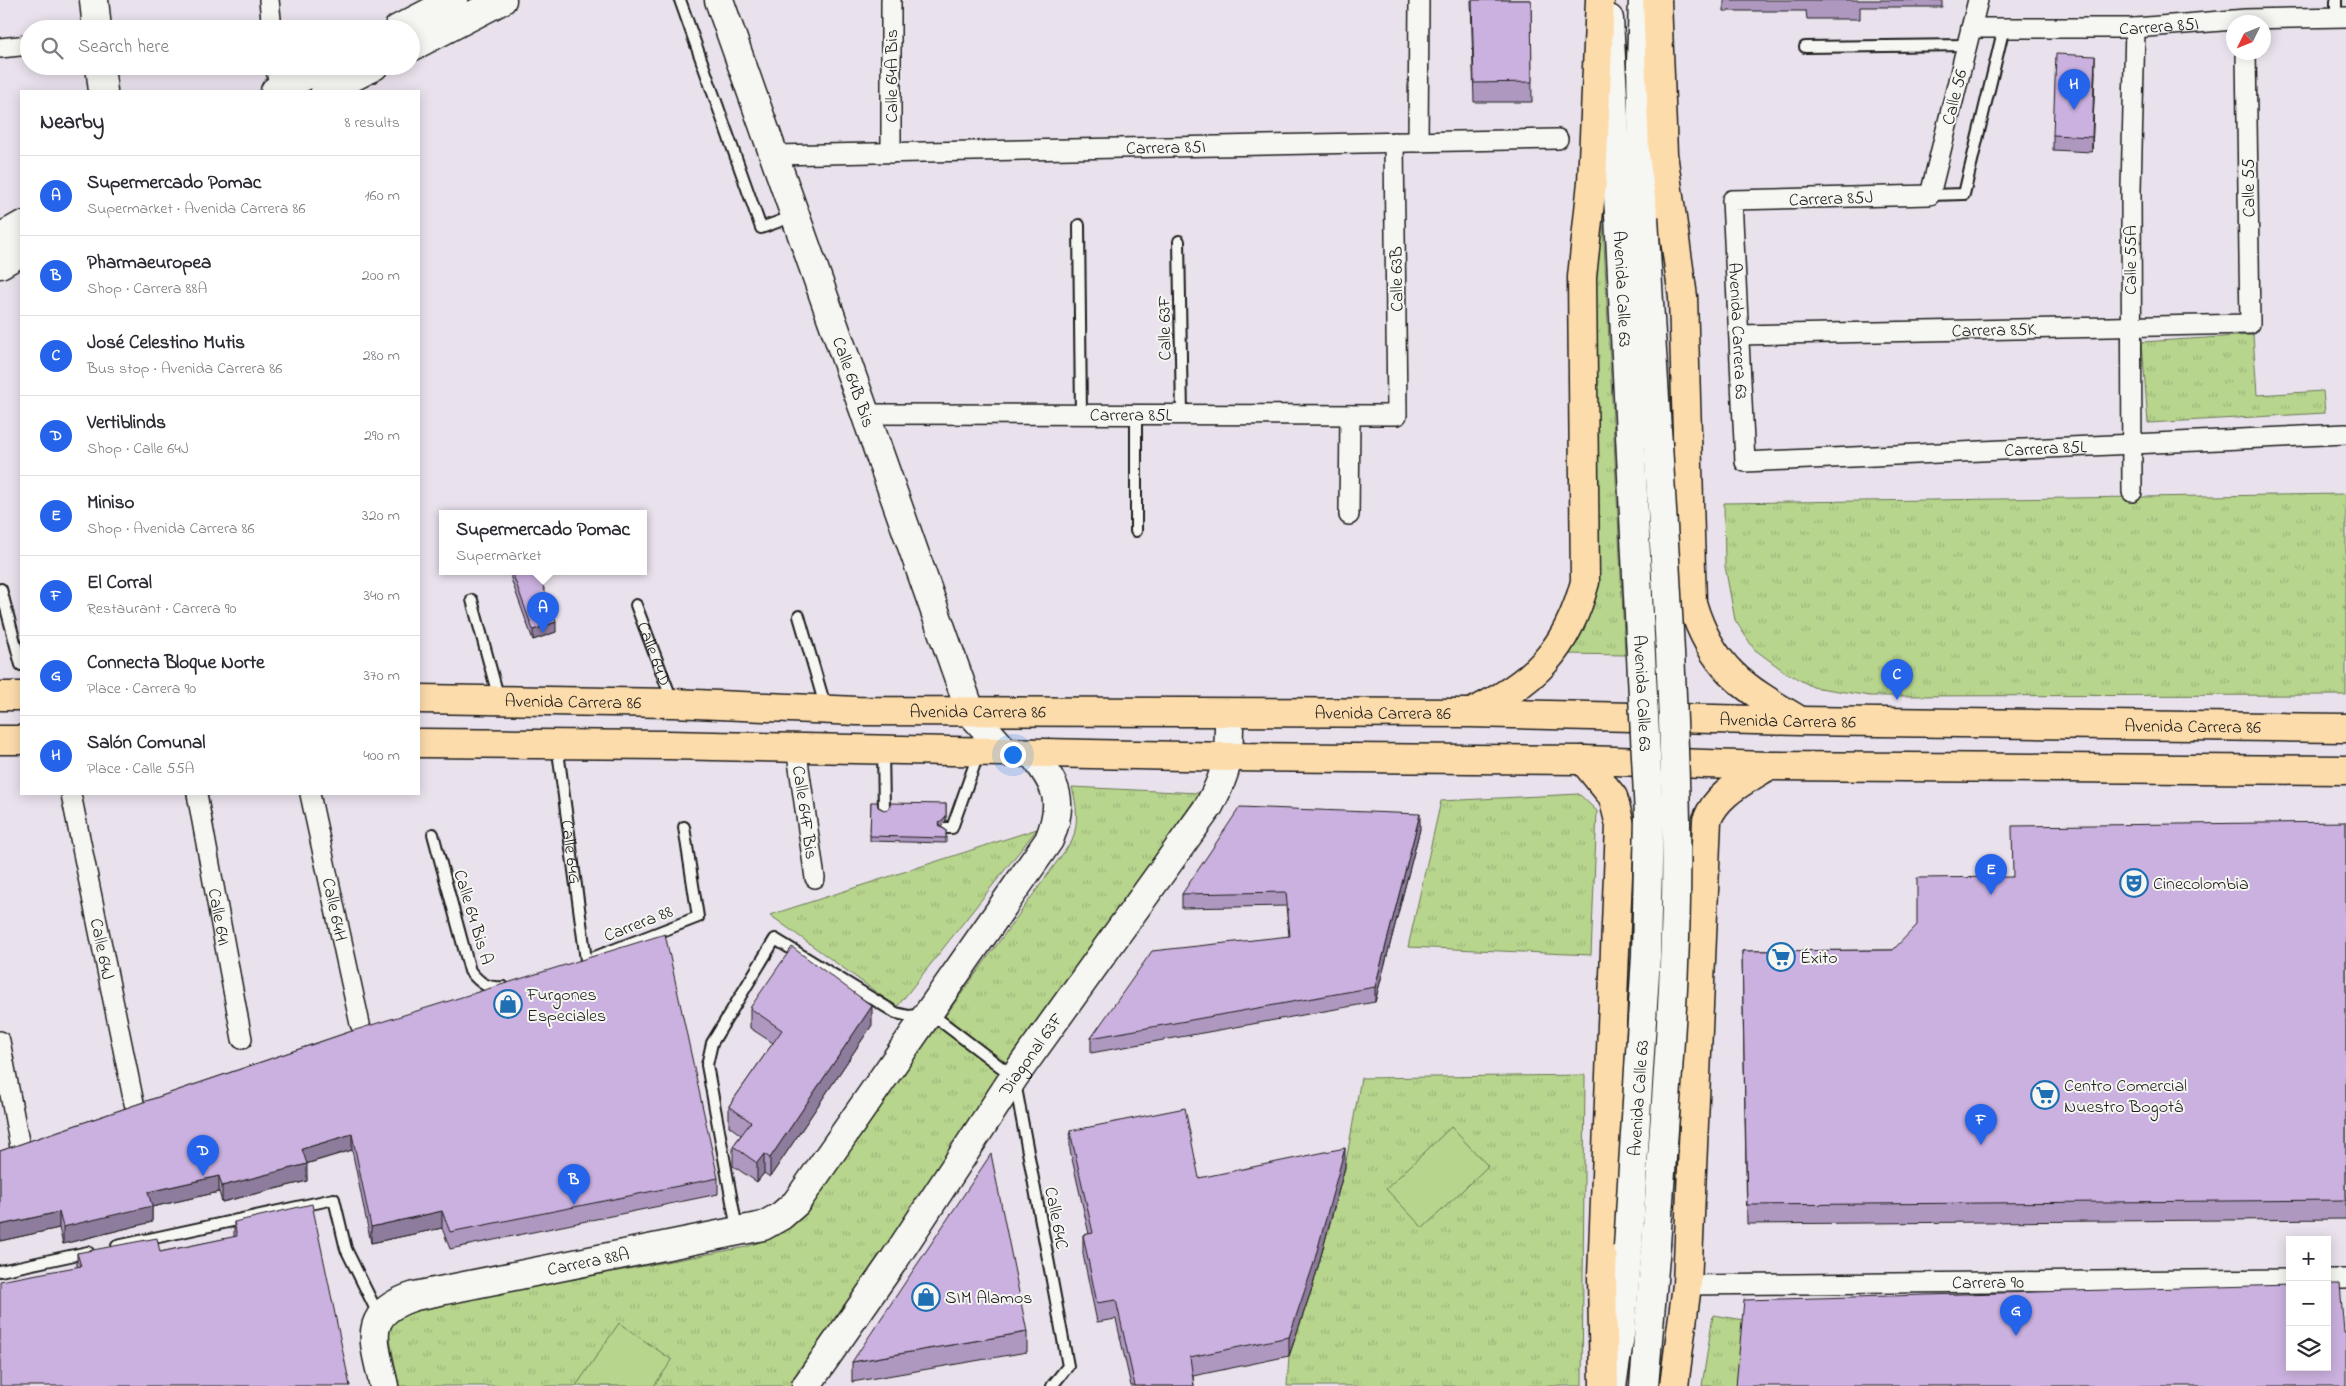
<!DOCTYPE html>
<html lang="en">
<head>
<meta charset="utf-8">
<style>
	body { margin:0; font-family:"Indie Flower",sans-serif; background:#f7f7f7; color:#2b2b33 }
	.controls { position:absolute; right:15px; bottom:15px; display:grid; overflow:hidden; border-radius:0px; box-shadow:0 2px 12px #0003 }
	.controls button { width:45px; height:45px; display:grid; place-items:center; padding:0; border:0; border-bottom:1px solid #e1e1e2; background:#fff; color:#2b2b33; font:25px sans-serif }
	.compass { position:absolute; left:2226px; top:15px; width:45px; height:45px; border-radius:50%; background:#fff; box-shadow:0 2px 12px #0003; rotate:227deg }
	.you { position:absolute; left:1012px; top:754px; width:18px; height:18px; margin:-12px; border:4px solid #fff; border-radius:50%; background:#1a73e8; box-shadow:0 0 0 8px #1a73e833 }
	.badge { display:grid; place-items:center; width:32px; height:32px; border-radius:50%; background:#2563eb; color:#fff; font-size:16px; font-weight:700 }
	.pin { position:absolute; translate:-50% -41px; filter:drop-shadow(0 1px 2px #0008) }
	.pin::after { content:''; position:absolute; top:26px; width:18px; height:15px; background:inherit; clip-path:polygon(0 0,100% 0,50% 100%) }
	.popup { position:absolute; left:439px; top:510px; width:208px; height:65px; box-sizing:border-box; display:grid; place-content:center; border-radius:0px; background:#fff; filter:drop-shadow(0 1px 4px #0005); font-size:16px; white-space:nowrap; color:#7c7c81 }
	.popup b { font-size:19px; color:#2b2b33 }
	.popup::after { content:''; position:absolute; left:50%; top:100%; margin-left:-10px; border:10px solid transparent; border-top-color:#fff }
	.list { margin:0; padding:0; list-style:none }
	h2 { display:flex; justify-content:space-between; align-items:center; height:65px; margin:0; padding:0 20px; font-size:21px }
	h2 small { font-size:16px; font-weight:400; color:#7c7c81 }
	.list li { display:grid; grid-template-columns:32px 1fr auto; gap:15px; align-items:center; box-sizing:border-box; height:80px; padding:0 20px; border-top:1px solid #e1e1e2 }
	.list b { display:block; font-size:19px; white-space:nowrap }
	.list p { margin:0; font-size:16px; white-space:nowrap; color:#7c7c81 }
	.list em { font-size:16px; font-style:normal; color:#7c7c81 }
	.icon { flex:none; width:28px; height:28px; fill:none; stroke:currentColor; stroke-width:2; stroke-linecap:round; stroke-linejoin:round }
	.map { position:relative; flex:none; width:2346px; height:1386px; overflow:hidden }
	.search { position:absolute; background:#fff; box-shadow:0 2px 12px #0003; left:20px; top:20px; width:400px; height:55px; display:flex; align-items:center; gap:12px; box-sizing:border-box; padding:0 18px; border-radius:28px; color:#7c7c81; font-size:19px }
	.panel { position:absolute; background:#fff; box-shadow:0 2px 12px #0003; left:20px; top:90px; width:400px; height:705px; border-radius:0px }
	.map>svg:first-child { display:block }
	.grass { fill:url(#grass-tufts); stroke:#6a7854 }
	.garden { fill:#b7d58d; stroke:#6a7854 }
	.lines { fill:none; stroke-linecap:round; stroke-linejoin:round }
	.lane-casing { stroke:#1c1c1c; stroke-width:14 }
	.street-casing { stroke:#1c1c1c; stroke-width:22 }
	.secondary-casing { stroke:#1c1c1c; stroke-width:31 }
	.primary-casing { stroke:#1c1c1c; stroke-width:31 }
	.lane { stroke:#f6f6f2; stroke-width:10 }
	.street { stroke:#f6f6f2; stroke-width:19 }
	.secondary { stroke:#f6f6f2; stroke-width:28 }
	.primary { stroke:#fddcac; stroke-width:28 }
	.secondary-bridge-casing { stroke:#1c1c1c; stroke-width:31; stroke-linecap:butt }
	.secondary-bridge { stroke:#f6f6f2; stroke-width:28 }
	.wall { fill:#af98c0; stroke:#1c1c1c }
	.shaded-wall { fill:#8e7c9c; stroke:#1c1c1c }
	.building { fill:#cbb1df; stroke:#1c1c1c }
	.labels { text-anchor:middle; stroke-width:4; stroke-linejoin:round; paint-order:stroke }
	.street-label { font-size:18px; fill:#1c1c1c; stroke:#f6f6f2 }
	.poi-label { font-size:18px; fill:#1c1c1c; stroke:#f6f6f2; text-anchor:start }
</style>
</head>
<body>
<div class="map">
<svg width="2346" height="1386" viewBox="0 0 2346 1386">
	<defs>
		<pattern id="grass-tufts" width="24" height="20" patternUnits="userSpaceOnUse" patternTransform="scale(1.25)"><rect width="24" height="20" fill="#b7d58d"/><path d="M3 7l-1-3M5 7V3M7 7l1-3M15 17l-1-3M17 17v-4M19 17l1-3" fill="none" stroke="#9db679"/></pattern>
	</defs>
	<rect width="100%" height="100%" fill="#e9e1ec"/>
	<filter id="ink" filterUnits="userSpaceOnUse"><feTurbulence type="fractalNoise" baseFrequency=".02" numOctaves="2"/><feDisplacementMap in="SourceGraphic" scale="10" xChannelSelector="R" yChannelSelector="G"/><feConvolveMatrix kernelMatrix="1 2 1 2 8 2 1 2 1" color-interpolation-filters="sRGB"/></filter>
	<g filter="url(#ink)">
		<path class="grass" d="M1602,205L1625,655L1568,654L1593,269Z
			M2253,335L2257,395L2323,391L2325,413L2148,423L2142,342Z
			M2346,494V695L1870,696L1813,687L1785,672L1754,649L1735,620L1725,566L1724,503Z
			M1072,787L1199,793L1028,1042L938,1168L792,1386H399L388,1329L398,1312L746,1247C772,1238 785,1232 804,1211L1072,841C1079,822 1077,806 1072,787Z
			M1579,794L1597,811L1591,955L1408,947L1441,801Z
			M1037,829L897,1007L770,915Z
			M1585,1075L1582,1386H1287L1289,1356L1313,1285L1345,1167L1361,1078Z
			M1713,1315L1744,1320L1738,1386H1702Z"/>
		<path class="garden" d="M1451,1127L1488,1166L1423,1228L1386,1189Z
			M619,1323L672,1360L654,1386H576Z"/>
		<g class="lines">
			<defs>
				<g id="lane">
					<path d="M680,0L761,228L794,216"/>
					<path d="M2336,0V17"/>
					<path d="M1805,47L1967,45"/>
					<path d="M1930,195L1964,194L2004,27"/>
					<path d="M1079,225L1081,414"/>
					<path d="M1179,241L1182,415"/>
					<path d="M1136,415V531"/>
					<path d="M1,589L21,665"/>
					<path d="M472,600L499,699"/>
					<path id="s1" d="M636,605L672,700"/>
					<path d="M799,616L826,709"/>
					<path id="s2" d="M557,744L586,960"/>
					<path d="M883,750L884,808"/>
					<path d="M946,828H952L979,752"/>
					<path d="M433,834L470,971C480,983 487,989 503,987"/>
					<path d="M595,957L698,917L684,827"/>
					<path d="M737,1229L707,1065L712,1043L775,939L896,1013L909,1016L930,1013L1014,1077L1068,1366L1052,1386"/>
					<path d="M117,1246L334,1199L346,1249L379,1316"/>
					<path d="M0,1271L88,1252"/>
				</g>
				<g id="street">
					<path d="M269,0L272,29"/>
					<path id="s3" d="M1978,0L1930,195L1732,200L1745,462L2346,434"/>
					<path id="s4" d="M1971,28H2135L2246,19L2346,17"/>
					<path d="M0,48L29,45"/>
					<path d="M275,66L280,89"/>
					<path d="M1418,142L1419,0"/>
					<path d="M891,153V0"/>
					<path id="s5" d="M774,155L1558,139"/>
					<path id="s6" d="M1739,335L2250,324L2246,52"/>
					<path id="s7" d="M865,414L1397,415L1394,142"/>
					<path d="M2132,492L2131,189L2135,28"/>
					<path d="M1349,515L1350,415"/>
					<path id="s8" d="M796,747L815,878"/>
					<path id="s9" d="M71,794L134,1103"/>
					<path id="s10" d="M197,794L242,1039"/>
					<path id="s11" d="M310,794L360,1024"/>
					<path d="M0,1041L20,1147"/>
					<path d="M2327,1279H2346"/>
					<path id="s12" d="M1687,1285L2290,1279"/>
				</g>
				<g id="secondary">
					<path d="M94,0L97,29"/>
					<path id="s13" d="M719,0L971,713L1006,752"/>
					<path d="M1643,0L1641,64L1644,217"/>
					<path d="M1609,19L1619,215"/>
					<path d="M398,29L454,0"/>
					<path d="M411,47L502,0"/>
					<path d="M100,66L103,91"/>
					<path d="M275,91L324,66"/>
					<path d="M325,91L374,66"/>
					<path d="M0,238L21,226"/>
					<path d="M0,264L21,252"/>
					<path id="s14" d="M384,1386C374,1341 360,1313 415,1296L763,1226L781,1216L796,1203L1049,840C1065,800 1057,786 1032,753"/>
					<path id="s15" d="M806,1386L894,1260L1014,1077L1209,806C1230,767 1229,756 1229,713"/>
					<path d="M1612,1386L1621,1328L1628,1247"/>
					<path d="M1644,1386L1656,1245"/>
				</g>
				<g id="primary">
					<path d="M1657,0L1663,154L1683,297L1692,603C1712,669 1743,687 1799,720"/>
					<path d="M0,696H21"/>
					<path id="s16" d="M419,699L673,703L857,711L1470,713L1800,721L2346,728"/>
					<path d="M1473,712C1535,682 1567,650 1585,582L1582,277L1592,182L1600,0"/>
					<path d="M0,740H21"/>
					<path d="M419,743L668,745L1229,757L1583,760L1768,766L2346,770"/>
					<path d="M1583,760L1613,797L1620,825L1602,1276L1604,1386"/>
					<path d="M1674,1386L1687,1285L1707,820C1717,793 1745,781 1768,766"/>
				</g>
			</defs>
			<use href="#lane" class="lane-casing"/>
			<use href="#street" class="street-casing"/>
			<use href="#secondary" class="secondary-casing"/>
			<use href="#primary" class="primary-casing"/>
			<use href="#lane" class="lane"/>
			<use href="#street" class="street"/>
			<use href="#secondary" class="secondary"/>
			<use href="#primary" class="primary"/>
			<defs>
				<g id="secondary-bridge">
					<path id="s17" d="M1619,215L1649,816L1646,956L1628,1247"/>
					<path d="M1644,217C1655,418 1672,620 1676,821C1679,962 1665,1104 1656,1245"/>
				</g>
			</defs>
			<use href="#secondary-bridge" class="secondary-bridge-casing"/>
			<use href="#secondary-bridge" class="secondary-bridge"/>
		</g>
		<path class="wall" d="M1471,0H1531L1532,102H1474Z
			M1724,0H1942V7H1860V19H1807L1806,11H1724Z
			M2095,71L2092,152L2053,150V135Z
			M511,572H538L556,632L533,640L511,579Z
			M871,802L884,810L946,804V821L940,826L946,830V843L870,841Z
			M2346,822V1219L1747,1224L1742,951L1893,950L2012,877Z
			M1420,829L1375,1002L1091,1053V1038L1289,936L1286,906L1182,908V894Z
			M750,1008L872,1025L770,1177L764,1173L757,1182L733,1166V1146L741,1135L729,1126V1106L773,1043L750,1028Z
			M349,1032L718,1178V1194L450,1249L442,1228L371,1243L352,1150L306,1164L307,1181L222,1202L219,1192L152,1207V1222L63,1244L59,1228L0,1241V1151Z
			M1070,1131L1199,1178L1345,1167L1313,1285L1289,1356L1193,1376L1194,1386H1131L1116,1319L1097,1322L1083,1254V1235L1089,1234L1070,1150Z
			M234,1222L350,1386L77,1266V1253L160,1252L234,1237Z
			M1027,1332V1352L852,1382V1362Z"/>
		<path class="shaded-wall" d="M2095,56V71L2092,152V137Z
			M556,622V632L533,640V630Z
			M1420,814V829L1375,1002V987Z
			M946,816V821L939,828V823Z
			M872,1006V1025L770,1177V1158Z
			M352,1134V1150L302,1165V1149Z
			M1345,1148V1167L1313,1285L1289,1356V1337Z
			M764,1154V1173L757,1182V1163Z
			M307,1164V1181L222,1202V1186Z
			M219,1176V1192L152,1207V1222L63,1244V1227L148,1192Z
			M442,1211V1228L371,1243V1227Z
			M59,1212V1228L0,1241V1225Z"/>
		<path class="building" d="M1472,0H1531L1532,82L1474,83Z
			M2056,54L2095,56L2092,137L2053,135Z
			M512,572H538L556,622L533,630Z
			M871,802H877L878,807L884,810L888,809L891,803L946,804V816L939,823L940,827L946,830V838L870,836Z
			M1240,807L1420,814L1375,987L1091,1038L1152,951L1290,936L1286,892L1182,894Z
			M2346,822V1200L1747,1205L1742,951L1893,950L1917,925V878L2013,877L2012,826Z
			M665,934L718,1178L450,1232L442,1211L371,1227L352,1134L302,1149L307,1164L222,1186L219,1176L148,1192L152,1206L63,1227L59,1212L0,1225V1151L349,1032Z
			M792,947L872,1006L770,1158L764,1154L757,1163L733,1146L751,1122L729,1106L782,1030L750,1008Z
			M1185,1108L1199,1178L1345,1148L1313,1266L1289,1337L1190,1357L1194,1386H1135L1116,1300L1097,1303L1083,1235L1093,1233L1070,1131Z
			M991,1154L1027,1332L852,1362Z
			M312,1204L350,1386H0V1281L81,1266L77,1253L157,1238L160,1252L237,1236L234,1222Z
			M2327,1284H2340L2344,1332H2346V1386H1736L1744,1300L2290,1285V1367H2327Z"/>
	</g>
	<defs>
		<symbol id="theatre-ring" viewBox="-11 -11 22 22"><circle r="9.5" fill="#f6f6f2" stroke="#1f6fb2" stroke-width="1.5"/><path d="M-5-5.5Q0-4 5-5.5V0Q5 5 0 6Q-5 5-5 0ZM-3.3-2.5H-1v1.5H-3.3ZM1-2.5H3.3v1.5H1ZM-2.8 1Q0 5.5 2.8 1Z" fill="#1f6fb2"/></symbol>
		<symbol id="supermarket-ring" viewBox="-11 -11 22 22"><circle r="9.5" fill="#f6f6f2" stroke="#1f6fb2" stroke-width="1.5"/><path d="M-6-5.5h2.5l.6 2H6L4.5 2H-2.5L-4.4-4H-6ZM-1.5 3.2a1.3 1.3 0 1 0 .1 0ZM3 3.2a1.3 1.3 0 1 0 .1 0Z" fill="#1f6fb2"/></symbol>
		<symbol id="shop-ring" viewBox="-11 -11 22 22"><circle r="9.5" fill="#f6f6f2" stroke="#1f6fb2" stroke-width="1.5"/><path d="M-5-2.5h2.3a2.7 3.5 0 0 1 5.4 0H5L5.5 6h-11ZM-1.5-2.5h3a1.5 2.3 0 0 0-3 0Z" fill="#1f6fb2"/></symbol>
	</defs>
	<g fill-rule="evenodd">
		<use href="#theatre-ring" x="2118" y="867" width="32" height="32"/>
		<use href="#supermarket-ring" x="1765" y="941" width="32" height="32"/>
		<use href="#shop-ring" x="492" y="988" width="32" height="32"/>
		<use href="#supermarket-ring" x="2029" y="1079" width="32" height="32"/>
		<use href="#shop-ring" x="910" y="1281" width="32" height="32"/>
	</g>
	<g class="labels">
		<g class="street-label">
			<text dy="6" stroke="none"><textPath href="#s4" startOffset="188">Carrera 85I</textPath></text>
			<text transform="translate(891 76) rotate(-90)" y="6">Calle 64A Bis</text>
			<text transform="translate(1954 97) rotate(-76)" y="6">Calle 56</text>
			<text dy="6" stroke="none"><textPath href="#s5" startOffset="392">Carrera 85I</textPath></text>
			<text transform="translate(2248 188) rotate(-91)" y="6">Calle 55</text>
			<text transform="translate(1831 198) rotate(-2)" y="6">Carrera 85J</text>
			<text transform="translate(2130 260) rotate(-90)" y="6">Calle 55A</text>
			<text transform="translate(1396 279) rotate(-91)" y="6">Calle 63B</text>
			<text dy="6" stroke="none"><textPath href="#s17" startOffset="74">Avenida Calle 63</textPath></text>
			<text transform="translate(1164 328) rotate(-91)" y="6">Calle 63F</text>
			<text dy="6" stroke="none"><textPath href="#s6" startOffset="255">Carrera 85K</textPath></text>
			<text dy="6" stroke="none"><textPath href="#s3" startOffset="530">Avenida Carrera 63</textPath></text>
			<text dy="6" stroke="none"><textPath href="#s13" startOffset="405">Calle 64B Bis</textPath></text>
			<text dy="6" stroke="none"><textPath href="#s7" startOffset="266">Carrera 85L</textPath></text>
			<text dy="6" stroke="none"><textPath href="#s3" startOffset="962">Carrera 85L</textPath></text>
			<text dy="6" stroke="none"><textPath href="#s1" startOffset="52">Calle 64D</textPath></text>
			<text dy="6" stroke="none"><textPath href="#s17" startOffset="479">Avenida Calle 63</textPath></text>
			<text dy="6" stroke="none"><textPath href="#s16" startOffset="154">Avenida Carrera 86</textPath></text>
			<text dy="6" stroke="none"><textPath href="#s16" startOffset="559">Avenida Carrera 86</textPath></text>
			<text dy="6" stroke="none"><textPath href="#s16" startOffset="964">Avenida Carrera 86</textPath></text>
			<text dy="6" stroke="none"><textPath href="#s16" startOffset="1369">Avenida Carrera 86</textPath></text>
			<text dy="6" stroke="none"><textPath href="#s16" startOffset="1774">Avenida Carrera 86</textPath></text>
			<text dy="6" stroke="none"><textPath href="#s8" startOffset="66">Calle 64F Bis</textPath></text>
			<text dy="6" stroke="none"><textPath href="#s2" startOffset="109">Calle 64G</textPath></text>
			<text dy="6" stroke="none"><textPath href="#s11" startOffset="118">Calle 64H</textPath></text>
			<text dy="6" stroke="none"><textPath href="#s10" startOffset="125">Calle 64I</textPath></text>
			<text transform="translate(474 917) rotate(73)" y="6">Calle 64 Bis A</text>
			<text transform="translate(638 923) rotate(-21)" y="6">Carrera 88</text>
			<text dy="6" stroke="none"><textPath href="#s9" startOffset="158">Calle 64J</textPath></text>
			<text dy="6" stroke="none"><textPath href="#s15" startOffset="401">Diagonal 63F</textPath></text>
			<text transform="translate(1638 1098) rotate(-86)" y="6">Avenida Calle 63</text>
			<text transform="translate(1057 1218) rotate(79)" y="6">Calle 64C</text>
			<text dy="6" stroke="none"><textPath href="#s14" startOffset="289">Carrera 88A</textPath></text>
			<text dy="6" stroke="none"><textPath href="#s12" startOffset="301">Carrera 90</textPath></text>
		</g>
		<g class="poi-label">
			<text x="2153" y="889">Cinecolombia</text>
			<text x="1800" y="963">Éxito</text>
			<text x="527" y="1000">Furgones<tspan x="527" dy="21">Especiales</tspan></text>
			<text x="2064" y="1091">Centro Comercial<tspan x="2064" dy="21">Nuestro Bogotá</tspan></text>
			<text x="945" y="1303">SIM Alamos</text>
		</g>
	</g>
</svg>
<div class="controls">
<button>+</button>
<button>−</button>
<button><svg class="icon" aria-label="layers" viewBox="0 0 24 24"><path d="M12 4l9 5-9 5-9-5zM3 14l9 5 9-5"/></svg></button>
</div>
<svg class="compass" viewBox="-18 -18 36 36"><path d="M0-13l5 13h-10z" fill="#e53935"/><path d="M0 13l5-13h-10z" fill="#7c7c81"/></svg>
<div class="you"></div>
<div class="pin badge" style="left:543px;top:633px">A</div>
<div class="popup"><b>Supermercado Pomac</b>Supermarket</div>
<div class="pin badge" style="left:574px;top:1205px">B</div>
<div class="pin badge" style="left:1897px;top:700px">C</div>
<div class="pin badge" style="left:203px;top:1176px">D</div>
<div class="pin badge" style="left:1991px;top:895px">E</div>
<div class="pin badge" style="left:1981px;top:1145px">F</div>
<div class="pin badge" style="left:2016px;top:1336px">G</div>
<div class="pin badge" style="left:2074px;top:110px">H</div>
<div class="search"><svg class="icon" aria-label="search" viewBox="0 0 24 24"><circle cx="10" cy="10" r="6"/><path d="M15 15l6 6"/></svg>Search here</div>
<section class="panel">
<h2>Nearby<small>8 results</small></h2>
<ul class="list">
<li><span class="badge">A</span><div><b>Supermercado Pomac</b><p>Supermarket · Avenida Carrera 86</p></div><em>160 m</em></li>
<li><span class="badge">B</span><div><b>Pharmaeuropea</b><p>Shop · Carrera 88A</p></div><em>200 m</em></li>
<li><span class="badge">C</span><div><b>José Celestino Mutis</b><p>Bus stop · Avenida Carrera 86</p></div><em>280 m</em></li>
<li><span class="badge">D</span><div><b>Vertiblinds</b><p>Shop · Calle 64J</p></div><em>290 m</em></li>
<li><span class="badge">E</span><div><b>Miniso</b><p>Shop · Avenida Carrera 86</p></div><em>320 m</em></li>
<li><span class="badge">F</span><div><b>El Corral</b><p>Restaurant · Carrera 90</p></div><em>340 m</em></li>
<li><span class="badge">G</span><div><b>Connecta Bloque Norte</b><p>Place · Carrera 90</p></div><em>370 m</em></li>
<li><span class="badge">H</span><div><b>Salón Comunal</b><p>Place · Calle 55A</p></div><em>400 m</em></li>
</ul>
</section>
</div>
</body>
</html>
